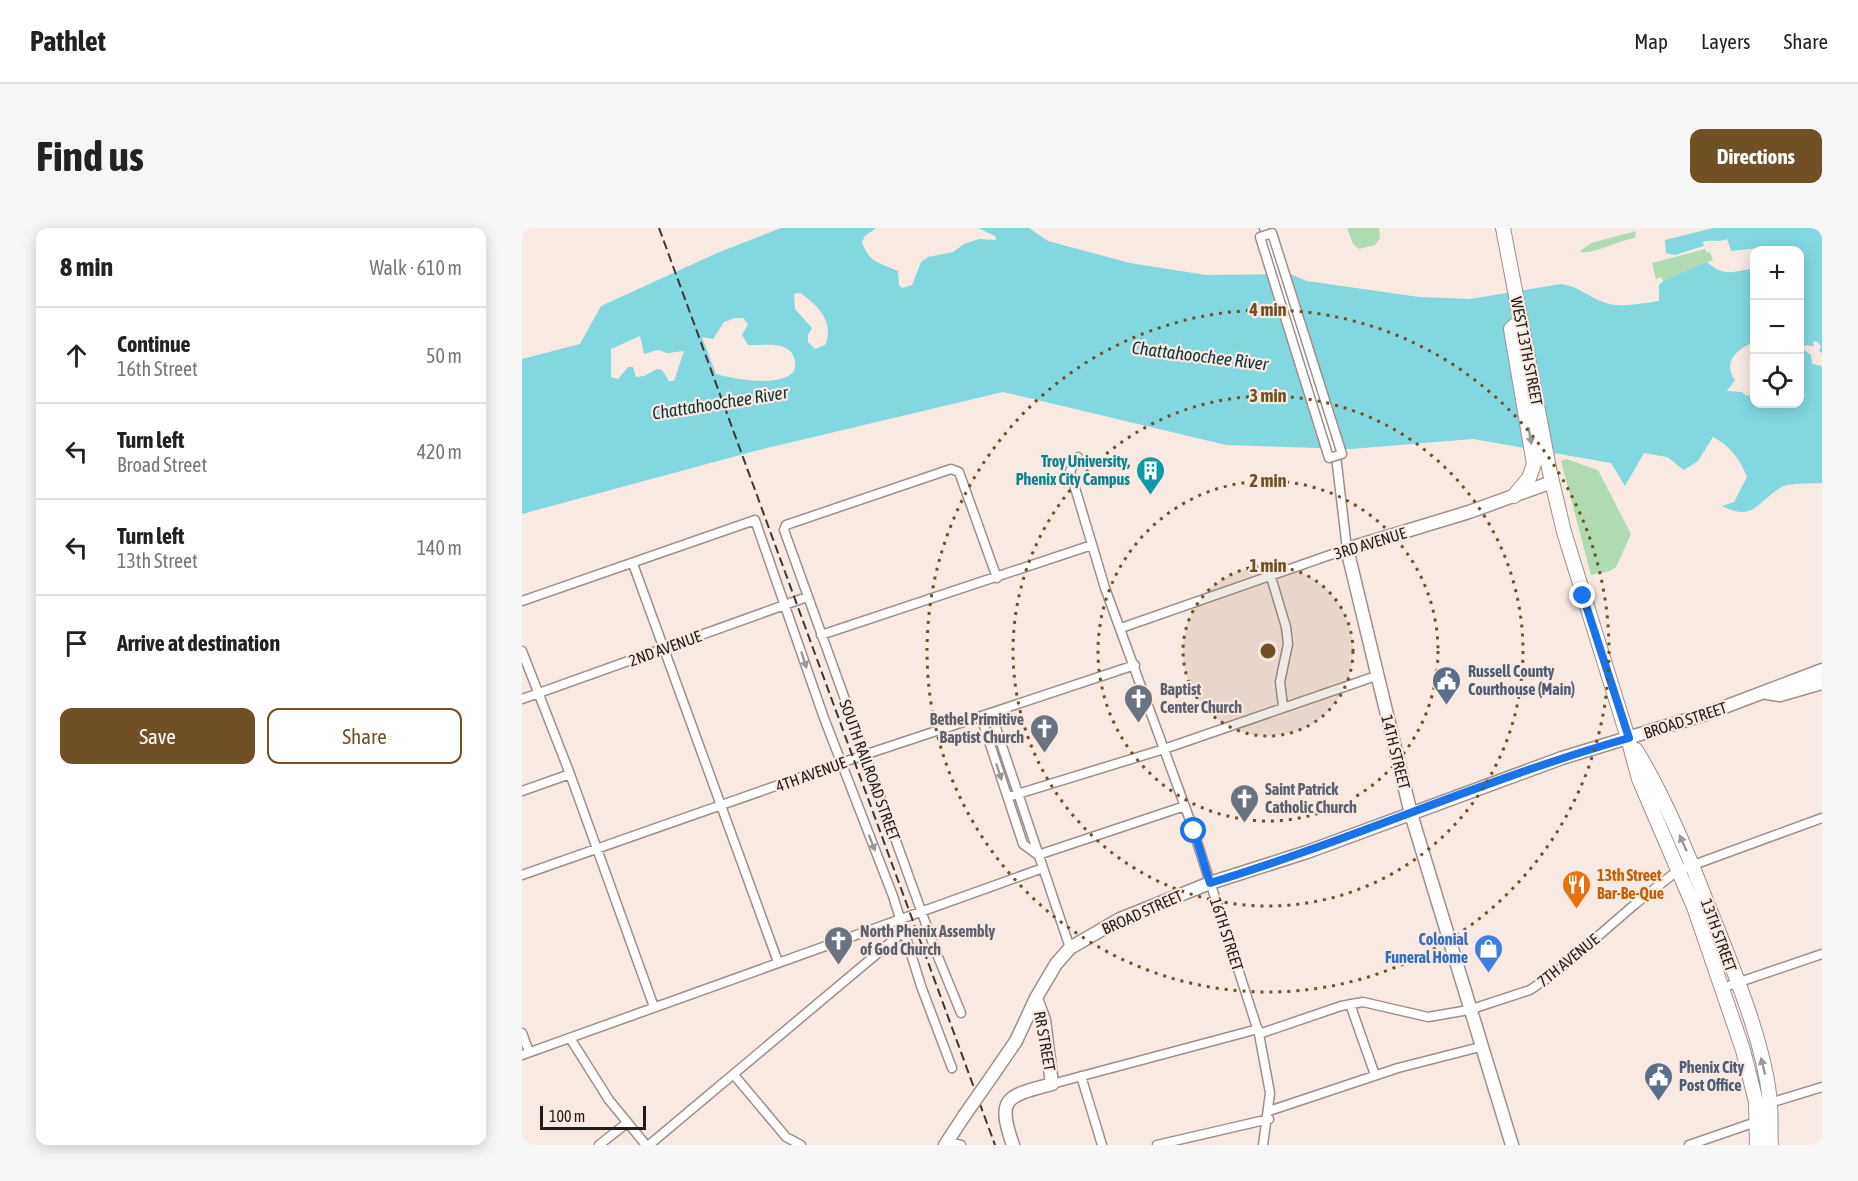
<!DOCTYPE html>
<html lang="en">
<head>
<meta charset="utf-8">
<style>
	body { margin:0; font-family:"Asap Condensed",sans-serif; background:#f6f6f6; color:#222 }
	.controls { position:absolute; right:18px; top:18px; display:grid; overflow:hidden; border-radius:12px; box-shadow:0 3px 15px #0003 }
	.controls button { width:54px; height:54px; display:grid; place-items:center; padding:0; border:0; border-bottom:2px solid #e0e0e0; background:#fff; color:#222; font:30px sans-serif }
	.scale { position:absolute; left:18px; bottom:15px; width:106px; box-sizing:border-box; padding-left:6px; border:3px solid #211b19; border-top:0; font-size:16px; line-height:21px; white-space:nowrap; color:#211b19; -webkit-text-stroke:4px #f9e9e3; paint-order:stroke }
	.stop { position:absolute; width:18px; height:18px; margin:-14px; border:4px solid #1a73e8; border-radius:50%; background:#fff }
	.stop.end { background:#1a73e8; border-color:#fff; box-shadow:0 2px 6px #0008 }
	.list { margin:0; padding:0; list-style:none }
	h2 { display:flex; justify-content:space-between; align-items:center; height:78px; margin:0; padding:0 24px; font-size:26px }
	h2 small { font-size:20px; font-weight:400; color:#767676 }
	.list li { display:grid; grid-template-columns:39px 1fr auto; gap:18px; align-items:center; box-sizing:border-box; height:96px; padding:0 24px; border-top:2px solid #e0e0e0 }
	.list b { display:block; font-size:22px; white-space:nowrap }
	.list p { margin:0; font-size:20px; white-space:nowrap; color:#767676 }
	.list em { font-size:20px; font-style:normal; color:#767676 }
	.actions { display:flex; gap:12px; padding:18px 24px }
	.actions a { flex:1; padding:14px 0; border:2px solid #705126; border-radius:12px; text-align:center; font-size:21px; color:#705126 }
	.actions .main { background:#705126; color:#fff }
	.icon { flex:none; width:33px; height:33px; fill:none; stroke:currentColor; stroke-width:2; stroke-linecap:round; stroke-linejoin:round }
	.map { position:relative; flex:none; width:1300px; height:917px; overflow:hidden; border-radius:12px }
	header { display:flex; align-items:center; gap:36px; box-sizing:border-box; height:84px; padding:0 30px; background:#fff; border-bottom:2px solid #e0e0e0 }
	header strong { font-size:28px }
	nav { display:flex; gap:33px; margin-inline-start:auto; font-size:21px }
	.intro { display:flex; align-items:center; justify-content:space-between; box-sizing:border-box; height:144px; padding:0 36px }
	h1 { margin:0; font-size:42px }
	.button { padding:15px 27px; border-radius:12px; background:#705126; color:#fff; font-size:21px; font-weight:700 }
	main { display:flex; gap:36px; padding:0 36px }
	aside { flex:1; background:#fff; border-radius:12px; box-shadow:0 3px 15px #0003 }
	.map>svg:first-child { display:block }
	.green { fill:#b0dab2 }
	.water { fill:#83d8e0; fill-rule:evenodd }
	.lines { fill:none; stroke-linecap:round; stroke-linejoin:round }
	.street-casing { stroke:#9d8f8a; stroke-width:11 }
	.secondary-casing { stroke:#9d8f8a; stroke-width:15 }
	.primary-casing { stroke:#9d8f8a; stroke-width:16 }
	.street { stroke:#fff; stroke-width:8 }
	.secondary { stroke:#fff; stroke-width:12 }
	.primary { stroke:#fff; stroke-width:14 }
	.rail { stroke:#3c3532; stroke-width:2; stroke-dasharray:9 4.5; stroke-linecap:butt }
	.street-bridge-casing { stroke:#9d8f8a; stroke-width:11; stroke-linecap:butt }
	.secondary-bridge-casing { stroke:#9d8f8a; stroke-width:15; stroke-linecap:butt }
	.street-bridge { stroke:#fff; stroke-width:8 }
	.secondary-bridge { stroke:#fff; stroke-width:12 }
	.oneway { fill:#9b9898 }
	.route { stroke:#1a73e8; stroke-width:8 }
	.ring { fill:none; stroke:#705126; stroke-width:3; stroke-dasharray:3 6 }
	.labels { text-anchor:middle; stroke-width:4.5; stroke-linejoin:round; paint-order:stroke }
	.street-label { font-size:16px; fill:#211b19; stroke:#f9e9e3 }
	.culture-label { font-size:16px; font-weight:bold; fill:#0d838f; stroke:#f9e9e3; text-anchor:end }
	.service-label { font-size:16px; font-weight:bold; fill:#4e5e75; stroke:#f9e9e3; text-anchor:start }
	.worship-label { font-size:16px; font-weight:bold; fill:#5b616d; stroke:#f9e9e3; text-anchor:start }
	.food-label { font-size:16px; font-weight:bold; fill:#c56008; stroke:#f9e9e3; text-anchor:start }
	.shop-label { font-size:16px; font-weight:bold; fill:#366cbe; stroke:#f9e9e3; text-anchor:end }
	.water-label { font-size:18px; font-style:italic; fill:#0b3539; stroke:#f9e9e3 }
	.centre { fill:#705126; stroke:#f9e9e3; stroke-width:3 }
	.ring-label { font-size:18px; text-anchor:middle; font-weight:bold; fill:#705126; stroke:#f9e9e3; stroke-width:4.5; stroke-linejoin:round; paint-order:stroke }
</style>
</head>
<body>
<header>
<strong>Pathlet</strong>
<nav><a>Map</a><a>Layers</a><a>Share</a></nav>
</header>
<div class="intro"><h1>Find us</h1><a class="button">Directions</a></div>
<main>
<aside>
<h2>8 min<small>Walk · 610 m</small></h2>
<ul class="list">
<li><svg class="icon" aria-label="ahead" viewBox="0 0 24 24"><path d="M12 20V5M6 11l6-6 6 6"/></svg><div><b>Continue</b><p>16th Street</p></div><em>50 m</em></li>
<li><svg class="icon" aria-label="left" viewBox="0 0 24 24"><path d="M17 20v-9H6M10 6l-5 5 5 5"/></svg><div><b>Turn left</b><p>Broad Street</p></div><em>420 m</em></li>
<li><svg class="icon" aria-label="left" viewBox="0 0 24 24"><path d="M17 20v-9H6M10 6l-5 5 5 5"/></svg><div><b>Turn left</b><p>13th Street</p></div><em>140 m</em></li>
<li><svg class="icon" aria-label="arrive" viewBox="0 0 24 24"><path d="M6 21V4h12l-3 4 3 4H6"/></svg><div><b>Arrive at destination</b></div></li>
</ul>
<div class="actions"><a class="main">Save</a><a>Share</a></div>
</aside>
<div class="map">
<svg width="1300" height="917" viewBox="0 0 1300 917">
	<rect width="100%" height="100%" fill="#f9e9e3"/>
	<path class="green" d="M825,0H857L858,10L853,17L837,21L831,16Z
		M1114,3L1113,10C1096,12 1075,26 1057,24L1069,15Z
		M1183,21L1185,25L1188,24L1191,32L1141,53L1139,49L1134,51L1130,35Z
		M1044,231L1076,242L1109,306L1094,339L1088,343L1069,347L1039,233Z"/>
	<path class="water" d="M259,0H354L343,8L340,14C347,35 358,35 376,43L377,57L380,60L390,57L399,34L406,29L431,24L442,16L457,11L474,12L473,8L456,0H507L526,13L608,35L684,47L768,46L785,53L897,69L948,71L1039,56C1056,58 1068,70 1084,75C1099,80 1122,75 1137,73V57L1141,53L1185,34C1201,49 1213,44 1232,40V114C1215,121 1200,134 1213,152L1205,163L1220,164L1224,168L1232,166V176H1278V22L1238,20L1209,23L1205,11C1197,15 1190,11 1181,14L1182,18L1153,27L1144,25L1143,12L1191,0H1300V125L1297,123L1299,118L1294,113L1291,114L1292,118L1283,117L1281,121L1289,127L1290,136L1300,138V255C1289,256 1267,254 1258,260C1235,274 1232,294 1200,278L1212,274L1225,249C1218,231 1208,218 1191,209L1176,233L1162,242L1145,229L1122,225L1103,258L1089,235L951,211L829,221L704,217L481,164L233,223L0,286V131L58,116L79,78L195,25ZM278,65C296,77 313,95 303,117L293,121L286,114V107L290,100L273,81L272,66ZM213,90H221L226,96L220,107L226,117C243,118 270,111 273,134C274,142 271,146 264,149C246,157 212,151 194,146L180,109L191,111L202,94ZM118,108L122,126L136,122L145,125L162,123L152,153H147L140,142L135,141L122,148L114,149L111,139H106L96,151L89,149V121Z"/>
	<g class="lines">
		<defs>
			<path id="street" d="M556,229L548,243L583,360L669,595L737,806L748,865L741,917
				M111,336L256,734
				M749,349L764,399L766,416L758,454L761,478
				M0,373L233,292L302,490L371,668L399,758L430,840
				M599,400L825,321L814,228L742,0
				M299,407L570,317
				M0,423L48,546L132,779
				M0,471L285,369
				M469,485L548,720
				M459,489L501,616L516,627
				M0,563L48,546
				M486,569L642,521L854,448
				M516,627L663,578
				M0,647L342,527L613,437
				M1200,760L1300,726
				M828,776L853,847
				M439,785L414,724L262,302L264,297L429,241L437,244L475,350
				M0,805L7,824
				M737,806L819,778L841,774L906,789L947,782L1008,762L1037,742L1112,677L1155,643L1300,590
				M48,810L87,872L124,917
				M0,827L521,640
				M212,847L264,909L279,917
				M559,848L580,917
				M530,856L736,801
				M747,883L876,840L958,819
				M425,914L439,917
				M77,917L105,895
				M127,917L381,704
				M635,917L747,891
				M1167,917L1234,894L1248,875L1300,859"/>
			<path id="secondary" d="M1245,465L1258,467L1300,455
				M470,848L494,813L514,770L534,736L548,720L598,691L688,655L785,624L1040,530L1184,486L1300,442
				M423,917L442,888
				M491,917C474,869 485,868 530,856L522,792L514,770
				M990,917L889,586L825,321L947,284L1030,254"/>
			<path id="primary" d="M981,0L1028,245L1042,304L1106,510L1117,551L1172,679L1221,822L1234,874L1235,917
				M992,268L1007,250L1012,236L989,101L999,92
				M1114,522C1144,572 1166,626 1187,680C1209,735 1244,818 1248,876C1249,889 1248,903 1249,917"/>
		</defs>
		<use href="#street" class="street-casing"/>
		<use href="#secondary" class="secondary-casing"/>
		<use href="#primary" class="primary-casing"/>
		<use href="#street" class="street"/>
		<use href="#secondary" class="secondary"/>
		<use href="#primary" class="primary"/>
		<path class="rail" d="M137,0L473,917"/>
		<defs>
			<path id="street-bridge" d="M750,5L820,226L807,230L738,9Z"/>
			<path id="secondary-bridge" d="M442,888L470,848"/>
		</defs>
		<use href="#street-bridge" class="street-bridge-casing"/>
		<use href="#secondary-bridge" class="secondary-bridge-casing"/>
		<use href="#street-bridge" class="street-bridge"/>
		<use href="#secondary-bridge" class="secondary-bridge"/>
	</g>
	<defs><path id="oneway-solid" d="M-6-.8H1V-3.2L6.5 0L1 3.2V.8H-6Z" transform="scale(1.5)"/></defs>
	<g class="oneway">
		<use href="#oneway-solid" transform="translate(1008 208) rotate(80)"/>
		<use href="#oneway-solid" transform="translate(282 432) rotate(72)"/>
		<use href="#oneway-solid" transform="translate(477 544) rotate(72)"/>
		<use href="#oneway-solid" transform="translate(350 615) rotate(69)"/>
		<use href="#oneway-solid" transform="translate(1161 615) rotate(-114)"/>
		<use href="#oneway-solid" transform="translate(1241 838) rotate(-104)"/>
	</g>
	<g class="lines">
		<path class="route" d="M672,603L688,655C830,612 965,550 1107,510L1061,368"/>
	</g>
	<circle cx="746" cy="423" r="85" fill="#705126" fill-opacity=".12"/>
	<g class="ring">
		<circle cx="746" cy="423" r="85"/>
		<circle cx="746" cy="423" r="170"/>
		<circle cx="746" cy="423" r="255"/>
		<circle cx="746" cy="423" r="341"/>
	</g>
	<defs>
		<symbol id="building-pin" viewBox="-11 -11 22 30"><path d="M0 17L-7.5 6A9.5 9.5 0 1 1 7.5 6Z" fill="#0f9aa8" stroke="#f9e9e3"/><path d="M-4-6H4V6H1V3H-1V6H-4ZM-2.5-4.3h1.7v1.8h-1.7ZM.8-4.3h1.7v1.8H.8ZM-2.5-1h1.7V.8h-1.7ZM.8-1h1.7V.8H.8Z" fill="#fff"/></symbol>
		<symbol id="civic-pin" viewBox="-11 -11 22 30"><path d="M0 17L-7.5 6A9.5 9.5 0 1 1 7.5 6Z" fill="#5c6f8a" stroke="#f9e9e3"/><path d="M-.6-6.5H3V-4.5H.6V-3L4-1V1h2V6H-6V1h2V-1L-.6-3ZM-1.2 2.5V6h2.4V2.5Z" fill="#fff"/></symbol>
		<symbol id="church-pin" viewBox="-11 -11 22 30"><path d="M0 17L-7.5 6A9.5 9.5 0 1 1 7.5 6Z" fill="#6b7280" stroke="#f9e9e3"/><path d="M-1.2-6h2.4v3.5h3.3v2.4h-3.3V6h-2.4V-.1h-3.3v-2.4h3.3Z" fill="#fff"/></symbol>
		<symbol id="restaurant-pin" viewBox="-11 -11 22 30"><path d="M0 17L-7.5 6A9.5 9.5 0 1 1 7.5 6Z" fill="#e8710a" stroke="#f9e9e3"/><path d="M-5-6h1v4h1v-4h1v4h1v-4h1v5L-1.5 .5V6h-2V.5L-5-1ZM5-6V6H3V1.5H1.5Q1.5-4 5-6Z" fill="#fff"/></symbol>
		<symbol id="shop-pin" viewBox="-11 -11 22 30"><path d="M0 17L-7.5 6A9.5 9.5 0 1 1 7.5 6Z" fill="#3f7fe0" stroke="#f9e9e3"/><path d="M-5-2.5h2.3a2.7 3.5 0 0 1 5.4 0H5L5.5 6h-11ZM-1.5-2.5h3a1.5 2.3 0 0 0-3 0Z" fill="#fff"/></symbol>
	</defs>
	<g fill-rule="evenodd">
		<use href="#building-pin" x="612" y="226" width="33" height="45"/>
		<use href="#civic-pin" x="908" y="436" width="33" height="45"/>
		<use href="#church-pin" x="600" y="454" width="33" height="45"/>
		<use href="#church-pin" x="506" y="484" width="33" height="45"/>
		<use href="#church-pin" x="706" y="554" width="33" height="45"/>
		<use href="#restaurant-pin" x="1038" y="640" width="33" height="45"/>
		<use href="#church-pin" x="300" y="696" width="33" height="45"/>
		<use href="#shop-pin" x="950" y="704" width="33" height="45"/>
		<use href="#civic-pin" x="1120" y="832" width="33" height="45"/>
	</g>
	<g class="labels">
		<g class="street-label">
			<text transform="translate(1005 123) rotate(79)" y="6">WEST 13TH STREET</text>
			<text transform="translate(848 315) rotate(-17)" y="6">3RD AVENUE</text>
			<text transform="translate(143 420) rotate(-20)" y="6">2ND AVENUE</text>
			<text transform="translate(1163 492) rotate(-18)" y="6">BROAD STREET</text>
			<text transform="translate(874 524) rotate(76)" y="6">14TH STREET</text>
			<text transform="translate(348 542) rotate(70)" y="6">SOUTH RAILROAD STREET</text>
			<text transform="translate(289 546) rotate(-20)" y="6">4TH AVENUE</text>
			<text transform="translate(620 684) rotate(-24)" y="6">BROAD STREET</text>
			<text transform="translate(705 706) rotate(72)" y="6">16TH STREET</text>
			<text transform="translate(1197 707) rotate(70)" y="6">13TH STREET</text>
			<text transform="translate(1046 732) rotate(-39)" y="6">7TH AVENUE</text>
			<text transform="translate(523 813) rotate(80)" y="6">RR STREET</text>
		</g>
		<g class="culture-label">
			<text x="608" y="239">Troy University,<tspan x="608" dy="18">Phenix City Campus</tspan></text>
		</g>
		<g class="service-label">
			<text x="946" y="449">Russell County<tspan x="946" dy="18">Courthouse (Main)</tspan></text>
			<text x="1157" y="845">Phenix City<tspan x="1157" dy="18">Post Office</tspan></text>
		</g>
		<g class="worship-label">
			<text x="638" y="467">Baptist<tspan x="638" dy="18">Center Church</tspan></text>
			<text x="502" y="497" text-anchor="end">Bethel Primitive<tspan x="502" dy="18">Baptist Church</tspan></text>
			<text x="743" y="567">Saint Patrick<tspan x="743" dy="18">Catholic Church</tspan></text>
			<text x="338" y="709">North Phenix Assembly<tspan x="338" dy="18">of God Church</tspan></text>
		</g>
		<g class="food-label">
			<text x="1075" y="653">13th Street<tspan x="1075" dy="18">Bar-Be-Que</tspan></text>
		</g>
		<g class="shop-label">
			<text x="946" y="717">Colonial<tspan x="946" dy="18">Funeral Home</tspan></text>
		</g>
		<g class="water-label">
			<text transform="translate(678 128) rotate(7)" y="6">Chattahoochee River</text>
			<text transform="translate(198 175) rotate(-9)" y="6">Chattahoochee River</text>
		</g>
	</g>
	<circle cx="746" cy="423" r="9" class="centre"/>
	<g class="ring-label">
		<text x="746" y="88">4 min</text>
		<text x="746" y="174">3 min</text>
		<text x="746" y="259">2 min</text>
		<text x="746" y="344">1 min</text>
	</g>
</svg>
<div class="controls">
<button>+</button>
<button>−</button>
<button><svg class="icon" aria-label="locate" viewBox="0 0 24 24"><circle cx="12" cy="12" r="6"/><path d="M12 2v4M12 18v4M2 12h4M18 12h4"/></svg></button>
</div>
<div class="scale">100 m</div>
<div class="stop" style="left:672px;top:603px"></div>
<div class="stop end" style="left:1061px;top:368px"></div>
</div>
</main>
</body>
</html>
